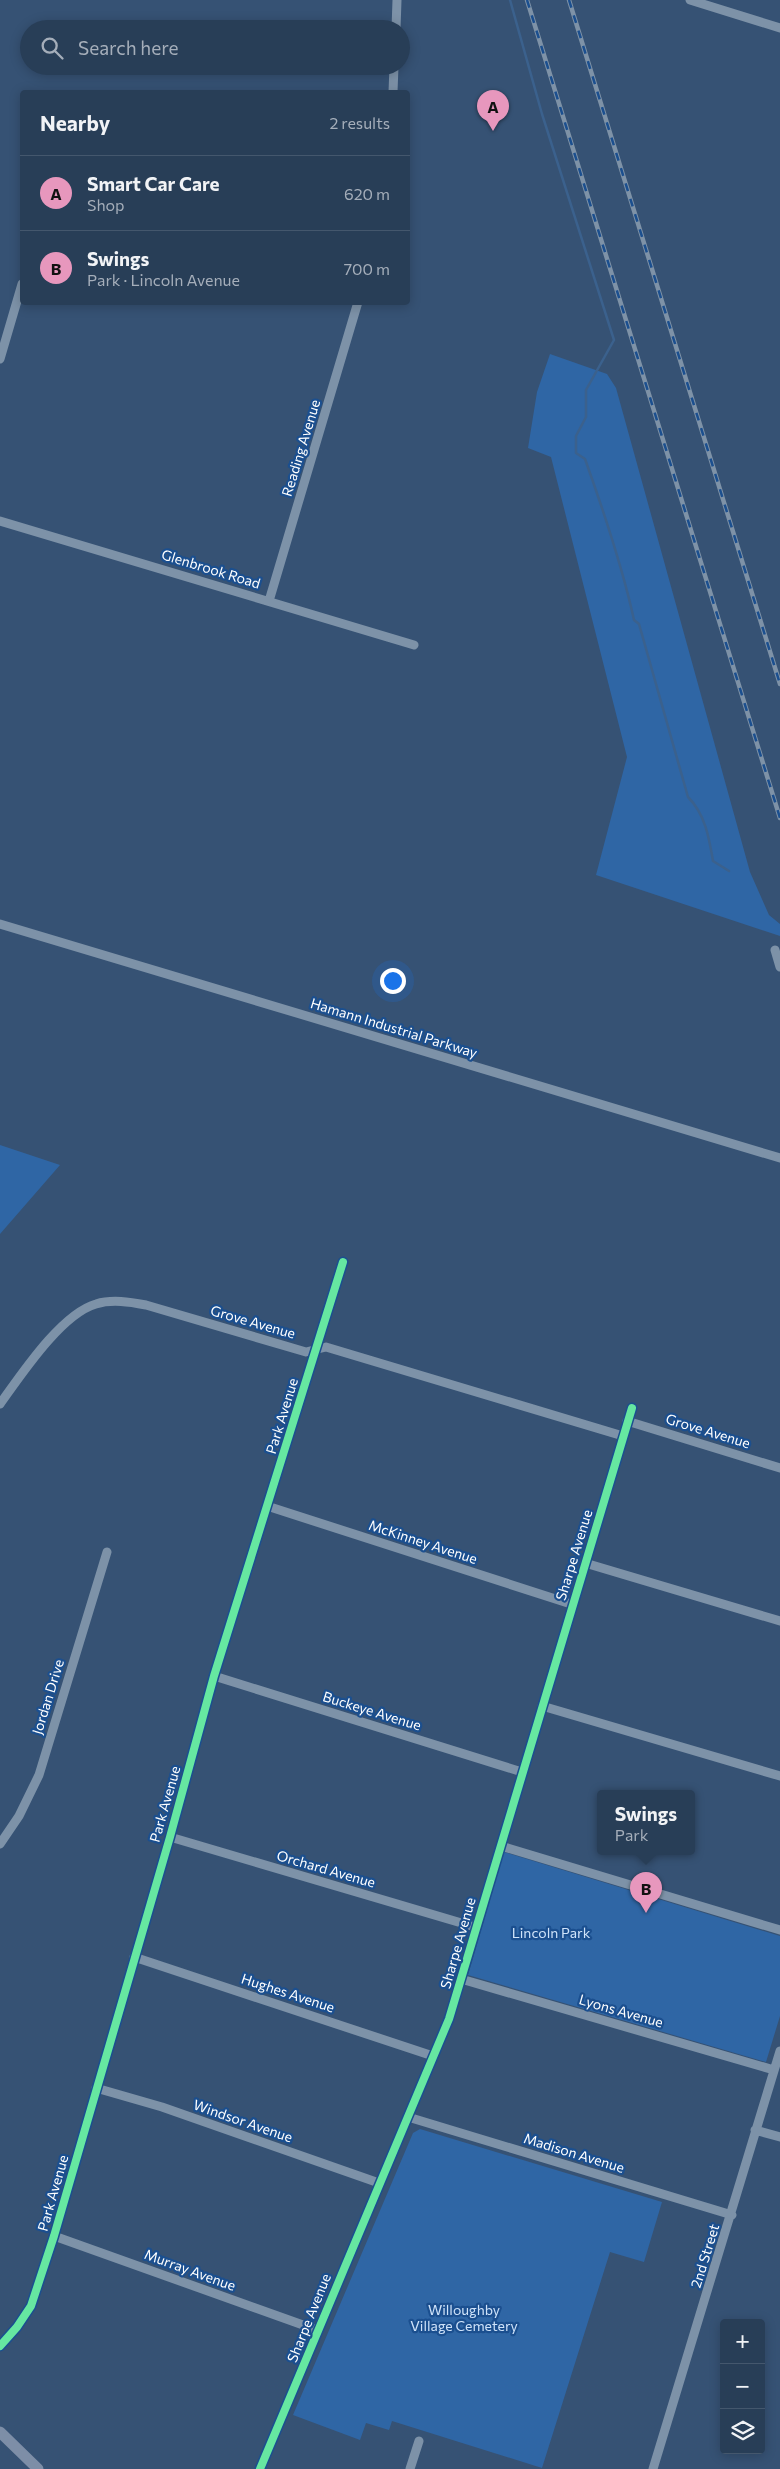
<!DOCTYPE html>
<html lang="en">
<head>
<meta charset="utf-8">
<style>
	body { margin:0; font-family:Commissioner,sans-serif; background:#344961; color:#f1f3f6 }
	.controls { position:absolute; right:15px; bottom:15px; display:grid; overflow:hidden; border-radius:5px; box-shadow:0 2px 12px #0003 }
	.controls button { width:45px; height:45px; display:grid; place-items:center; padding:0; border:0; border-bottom:1px solid #44576d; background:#283e57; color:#f1f3f6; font:25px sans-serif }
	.you { position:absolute; left:392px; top:980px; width:18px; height:18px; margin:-12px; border:4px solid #fff; border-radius:50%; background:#1a73e8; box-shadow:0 0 0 8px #1a73e833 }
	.badge { display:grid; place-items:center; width:32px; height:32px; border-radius:50%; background:#e797bd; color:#111; font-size:16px; font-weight:700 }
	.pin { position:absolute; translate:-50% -41px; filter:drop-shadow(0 1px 2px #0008) }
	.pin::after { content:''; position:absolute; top:26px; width:18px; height:15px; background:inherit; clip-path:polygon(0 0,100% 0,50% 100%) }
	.popup { position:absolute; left:597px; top:1790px; width:98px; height:65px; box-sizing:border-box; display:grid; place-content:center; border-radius:5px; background:#283e57; filter:drop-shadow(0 1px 4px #0005); font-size:16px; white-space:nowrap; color:#a5aeba }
	.popup b { font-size:19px; color:#f1f3f6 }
	.popup::after { content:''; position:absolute; left:50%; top:100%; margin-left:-10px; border:10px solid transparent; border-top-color:#283e57 }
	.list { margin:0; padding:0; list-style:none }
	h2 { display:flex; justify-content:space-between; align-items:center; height:65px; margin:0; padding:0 20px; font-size:21px }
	h2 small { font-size:16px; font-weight:400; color:#a5aeba }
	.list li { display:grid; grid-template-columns:32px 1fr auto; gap:15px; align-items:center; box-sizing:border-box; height:75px; padding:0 20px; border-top:1px solid #44576d }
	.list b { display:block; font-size:19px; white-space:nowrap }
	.list p { margin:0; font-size:16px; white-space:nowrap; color:#a5aeba }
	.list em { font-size:16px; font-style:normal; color:#a5aeba }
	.icon { flex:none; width:28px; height:28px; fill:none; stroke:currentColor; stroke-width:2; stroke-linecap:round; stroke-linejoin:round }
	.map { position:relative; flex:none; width:780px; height:2469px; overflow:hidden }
	.search { position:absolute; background:#283e57; box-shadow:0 2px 12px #0003; left:20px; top:20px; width:390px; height:55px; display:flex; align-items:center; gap:12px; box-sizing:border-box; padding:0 18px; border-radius:28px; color:#a5aeba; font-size:19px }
	.panel { position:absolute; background:#283e57; box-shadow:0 2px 12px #0003; left:20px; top:90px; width:390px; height:215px; border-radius:5px }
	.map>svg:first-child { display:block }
	.green { fill:#2f66a5 }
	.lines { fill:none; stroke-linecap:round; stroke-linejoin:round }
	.stream { stroke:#3b618d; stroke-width:2.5 }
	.minor { stroke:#7d92a8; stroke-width:9 }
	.major { stroke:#7d8ea7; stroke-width:11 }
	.rail-casing { stroke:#7e92a7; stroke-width:4.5 }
	.rail { stroke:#1b4f8f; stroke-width:2.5; stroke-dasharray:8; stroke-linecap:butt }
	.cycleway-casing { stroke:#1b4f8f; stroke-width:11 }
	.cycleway { stroke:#66e7a1; stroke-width:8 }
	.labels { text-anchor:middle; stroke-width:4.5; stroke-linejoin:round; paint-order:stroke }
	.street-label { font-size:14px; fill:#fff; stroke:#1b4f8f }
	.park-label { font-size:14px; fill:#cfe3fa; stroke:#1b4f8f }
</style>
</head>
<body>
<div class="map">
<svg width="780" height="2469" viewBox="0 0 780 2469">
	<rect width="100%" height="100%" fill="#365274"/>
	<path class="green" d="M550,354L607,374L616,388L750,872L769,915L780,924V936L596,875L627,757L551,457L528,448L537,392Z
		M0,1145L60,1165L0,1234Z
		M504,1852L780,1936V2016L766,2062L468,1975Z
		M420,2129L662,2202L644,2262L610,2252L542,2468L392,2421L389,2430L366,2423L360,2440L293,2415L413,2133Z"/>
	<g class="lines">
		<path class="stream" d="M510,0L542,114L614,340L586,390V417L576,436V453L585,459C604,512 622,565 634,620L639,624L688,797C705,814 709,837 713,861L729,871"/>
		<path class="minor" d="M690,0L780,28
			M396,29L397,0
			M393,92L394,66
			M0,359L22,284
			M0,521L414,645
			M269,601L358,302
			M0,924L780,1158
			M775,950L780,967
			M0,1404C21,1375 61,1314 96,1304C112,1299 130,1302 146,1305L306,1352L326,1347L623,1436
			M627,1421L780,1468
			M267,1506L571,1604
			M585,1563L780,1621
			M214,1676L522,1772
			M542,1706L780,1776
			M170,1837L475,1927
			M0,1844L19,1816L39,1775L107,1552
			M501,1846L780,1930
			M134,1957L433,2056
			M461,1979L774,2070
			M96,2088L162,2107L379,2183
			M408,2117L732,2215
			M755,2130L780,2137
			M54,2236L317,2330
			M0,2346L17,2327L31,2306L54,2236L170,1837L214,1676L343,1262
			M260,2469L449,2019L632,1408
			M410,2469L419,2441
			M653,2469L780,2051"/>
		<path class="major" d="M0,2432L38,2469"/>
		<defs>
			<path id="rail" d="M527,0L780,818
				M569,0L780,684"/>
		</defs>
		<use href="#rail" class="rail-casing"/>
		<use href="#rail" class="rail"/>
		<defs>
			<path id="cycleway" d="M0,2346L17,2327L31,2306L54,2236L170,1837L214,1676L343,1262
				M260,2469L449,2019L632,1408"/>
		</defs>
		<use href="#cycleway" class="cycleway-casing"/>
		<use href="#cycleway" class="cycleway"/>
	</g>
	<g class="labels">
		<g class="street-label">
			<text transform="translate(301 448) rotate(-73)" y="5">Reading Avenue</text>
			<text transform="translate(211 569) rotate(17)" y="5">Glenbrook Road</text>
			<text transform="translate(394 1028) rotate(17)" y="5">Hamann Industrial Parkway</text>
			<text transform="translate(253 1322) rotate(16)" y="5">Grove Avenue</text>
			<text transform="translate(282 1416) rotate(-73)" y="5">Park Avenue</text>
			<text transform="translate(708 1431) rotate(17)" y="5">Grove Avenue</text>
			<text transform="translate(423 1542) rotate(18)" y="5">McKinney Avenue</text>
			<text transform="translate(574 1555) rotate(-73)" y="5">Sharpe Avenue</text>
			<text transform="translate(48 1697) rotate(-73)" y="5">Jordan Drive</text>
			<text transform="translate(372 1711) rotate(17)" y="5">Buckeye Avenue</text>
			<text transform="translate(165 1804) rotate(-74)" y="5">Park Avenue</text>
			<text transform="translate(326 1869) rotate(16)" y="5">Orchard Avenue</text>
			<text transform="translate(458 1943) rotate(-74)" y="5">Sharpe Avenue</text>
			<text transform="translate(288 1993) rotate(18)" y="5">Hughes Avenue</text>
			<text transform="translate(621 2011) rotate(16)" y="5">Lyons Avenue</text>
			<text transform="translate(243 2121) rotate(19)" y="5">Windsor Avenue</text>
			<text transform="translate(574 2153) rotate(17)" y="5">Madison Avenue</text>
			<text transform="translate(53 2193) rotate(-74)" y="5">Park Avenue</text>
			<text transform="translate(705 2256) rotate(-73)" y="5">2nd Street</text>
			<text transform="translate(190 2270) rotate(20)" y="5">Murray Avenue</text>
			<text transform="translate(309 2318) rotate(-68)" y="5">Sharpe Avenue</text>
		</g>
		<g class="park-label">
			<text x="551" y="1938">Lincoln Park</text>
			<text x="464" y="2315">Willoughby<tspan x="464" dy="16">Village Cemetery</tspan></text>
		</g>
	</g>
</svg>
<div class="controls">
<button>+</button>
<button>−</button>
<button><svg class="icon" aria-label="layers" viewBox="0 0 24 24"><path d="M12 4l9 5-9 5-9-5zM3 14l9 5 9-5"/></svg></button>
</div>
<div class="you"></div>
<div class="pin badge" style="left:493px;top:131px">A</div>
<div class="pin badge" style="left:646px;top:1913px">B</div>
<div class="popup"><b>Swings</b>Park</div>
<div class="search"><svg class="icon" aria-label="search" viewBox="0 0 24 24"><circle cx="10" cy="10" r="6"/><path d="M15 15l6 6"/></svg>Search here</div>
<section class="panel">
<h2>Nearby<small>2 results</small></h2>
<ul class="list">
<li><span class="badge">A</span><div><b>Smart Car Care</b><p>Shop</p></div><em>620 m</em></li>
<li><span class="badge">B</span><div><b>Swings</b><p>Park · Lincoln Avenue</p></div><em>700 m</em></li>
</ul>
</section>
</div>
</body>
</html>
